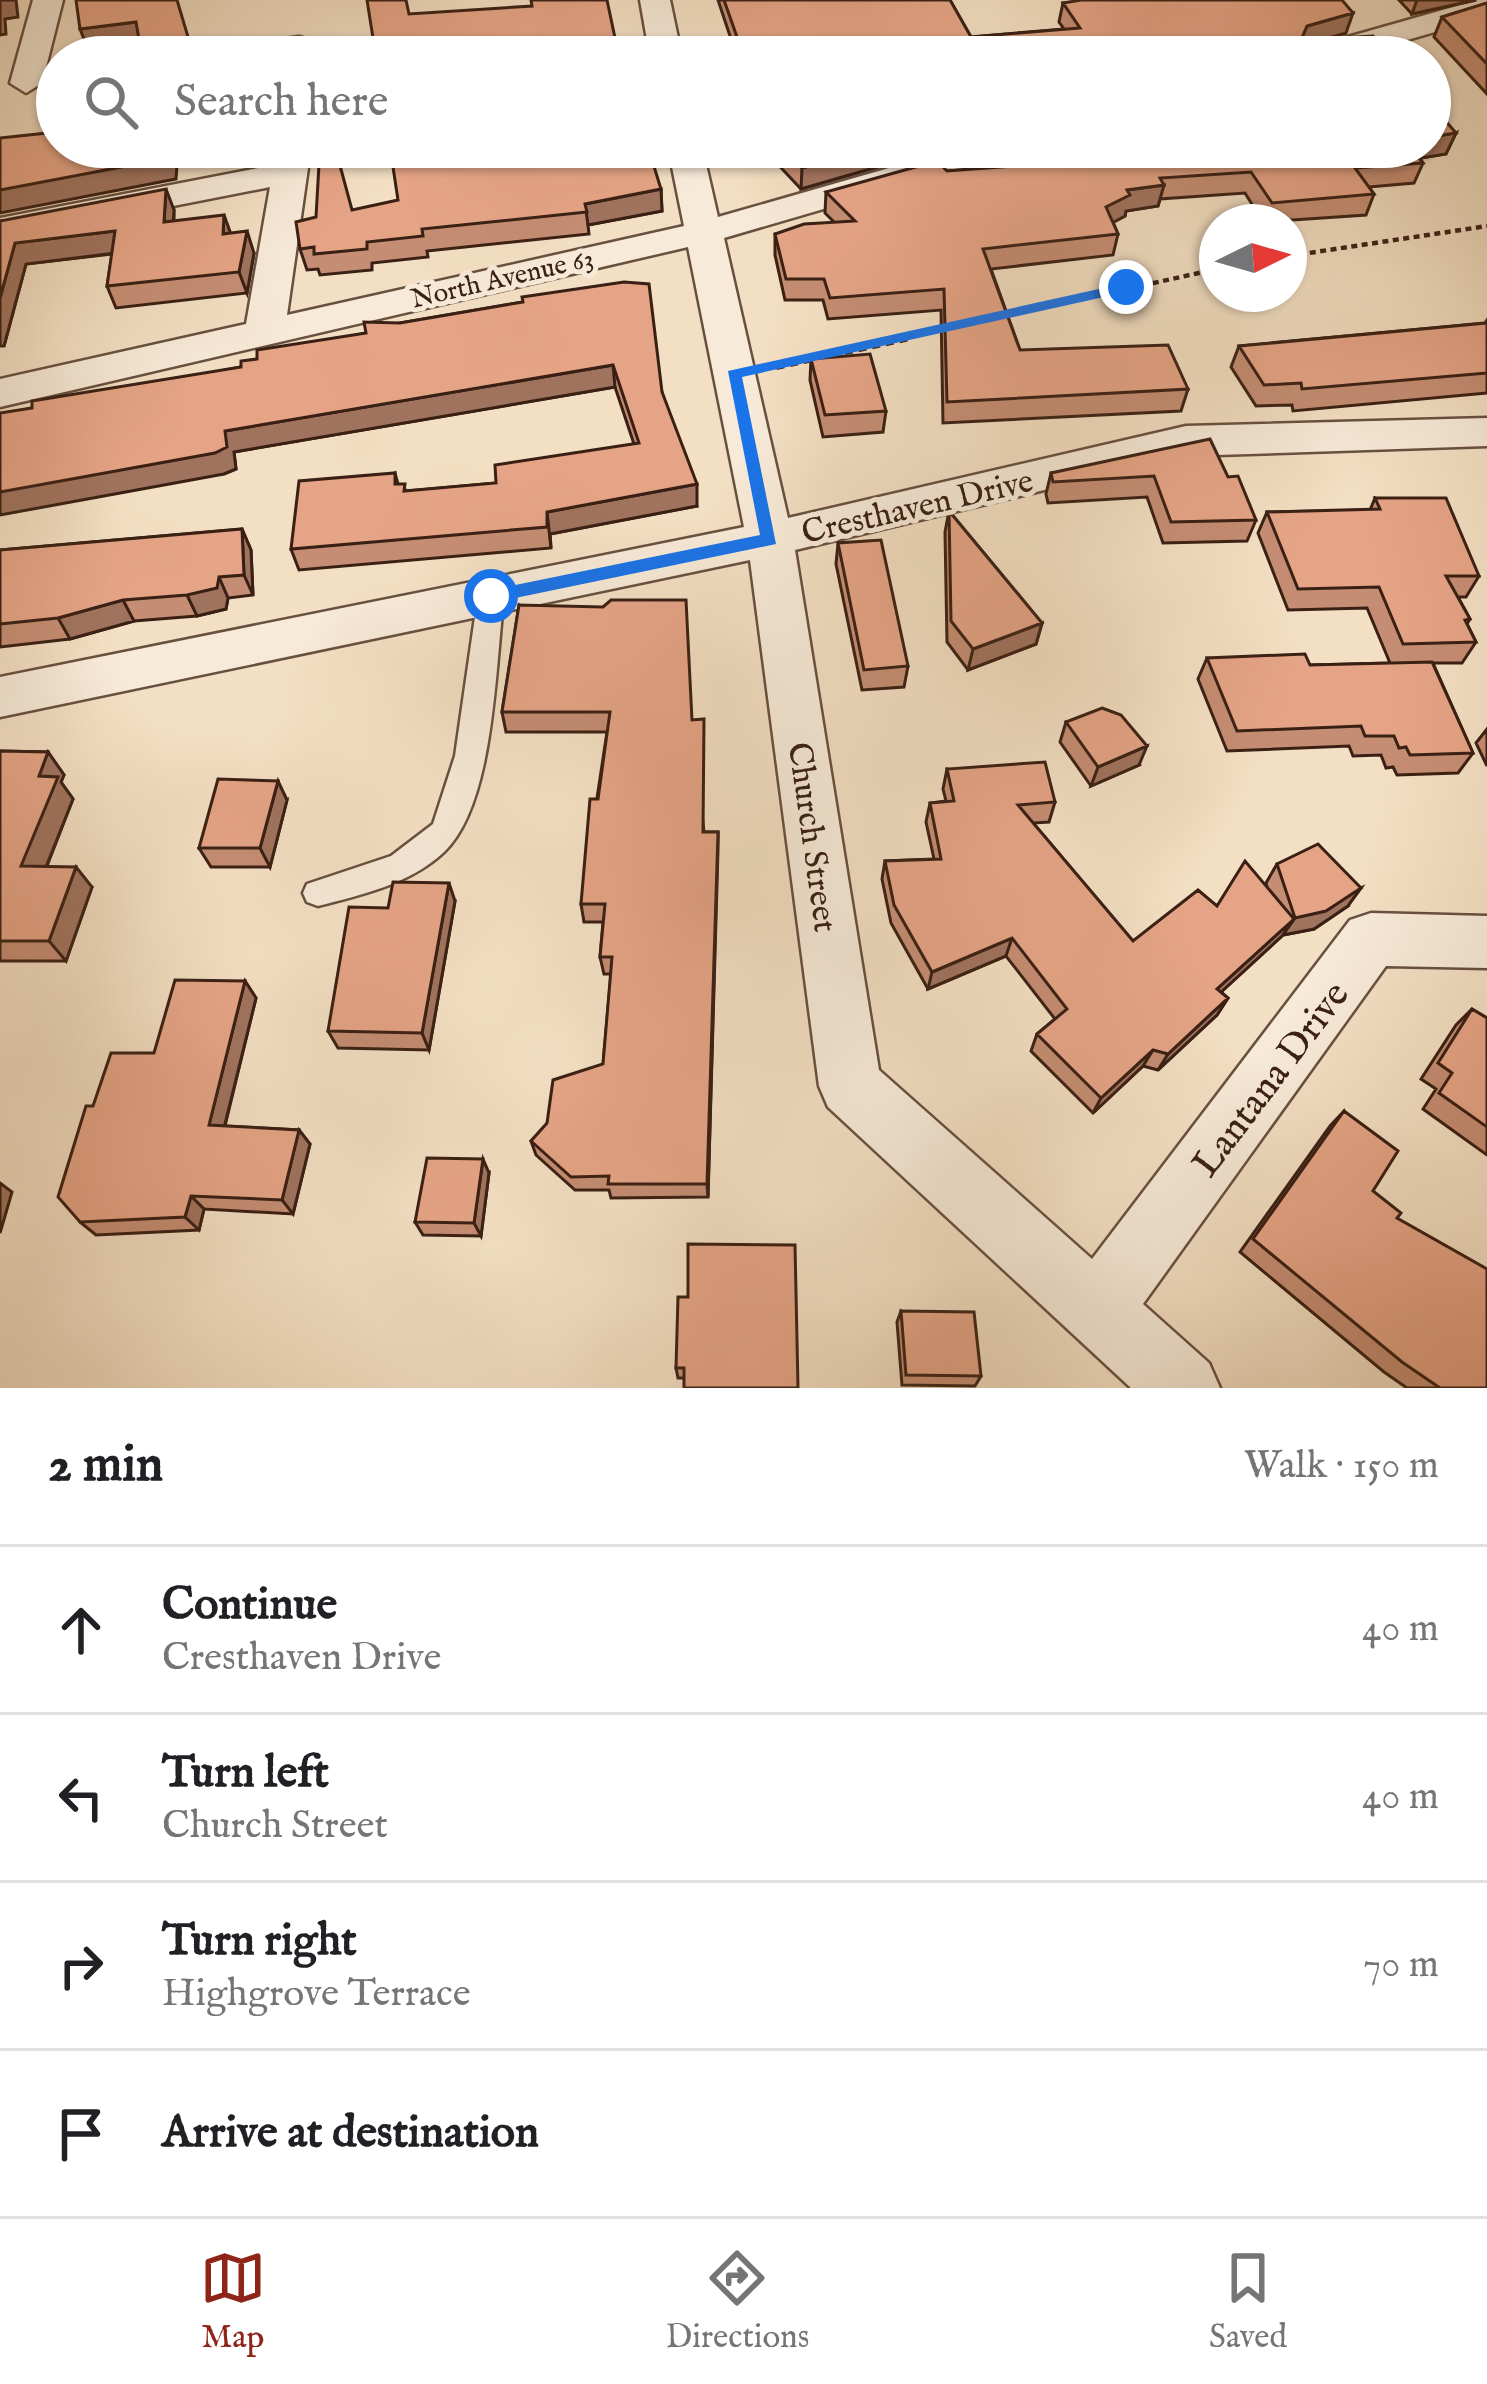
<!DOCTYPE html>
<html lang="en">
<head>
<meta charset="utf-8">
<style>
	body { margin:0; font-family:"IM FELL English",serif; background:#f2f2f2; color:#202124 }
	.compass { position:absolute; left:1199px; top:204px; width:108px; height:108px; border-radius:50%; background:#fff; box-shadow:0 3px 9px #0004; rotate:85deg }
	.stop { position:absolute; width:36px; height:36px; margin:-27px; border:9px solid #1a73e8; border-radius:50%; background:#fff }
	.stop.end { background:#1a73e8; border-color:#fff; box-shadow:0 3px 12px #0008 }
	.list { margin:0; padding:0; list-style:none }
	h2 { display:flex; justify-content:space-between; align-items:center; height:156px; margin:0; padding:0 48px; font-size:51px }
	h2 small { font-size:39px; font-weight:400; color:#757577 }
	.list li { display:grid; grid-template-columns:78px 1fr auto; gap:36px; align-items:center; box-sizing:border-box; height:168px; padding:0 48px; border-top:3px solid #e0e0e0 }
	.list b { display:block; font-size:45px; white-space:nowrap }
	.list p { margin:0; font-size:39px; white-space:nowrap; color:#757577 }
	.list em { font-size:39px; font-style:normal; color:#757577 }
	.icon { flex:none; width:66px; height:66px; fill:none; stroke:currentColor; stroke-width:2; stroke-linecap:round; stroke-linejoin:round }
	.map { position:relative; flex:none; width:1487px; height:1388px; overflow:hidden }
	.search { position:absolute; background:#fff; box-shadow:0 3px 9px #0004; left:36px; right:36px; top:36px; height:132px; display:flex; align-items:center; gap:30px; box-sizing:border-box; padding:0 42px; border-radius:66px; color:#757577; font-size:45px }
	.sheet { height:828px; background:#fff }
	nav { display:flex; justify-content:space-around; align-items:center; box-sizing:border-box; height:168px; border-top:3px solid #e0e0e0; background:#fff; font-size:33px; color:#757577 }
	nav a { display:grid; justify-items:center; gap:6px }
	nav .on { color:#8f2418 }
	.map>svg:first-child { display:block }
	.lines { fill:none; stroke-linecap:round; stroke-linejoin:round }
	.service-casing { stroke:#685040; stroke-width:5 }
	.minor-casing { stroke:#685040; stroke-width:5 }
	.path-far1 { stroke:#3a2014; stroke-width:4.5; stroke-dasharray:6 4.5; stroke-linecap:butt }
	.path { stroke:#3a2014; stroke-width:8; stroke-dasharray:8 6; stroke-linecap:butt }
	.service { fill:#f7ead8; fill-rule:evenodd }
	.minor { fill:#f7ead8; fill-rule:evenodd }
	.wall { fill:#c58d73; stroke:#3a2014; stroke-width:3 }
	.shaded-wall { fill:#a0735e; stroke:#3a2014; stroke-width:3 }
	.building { fill:#e5a486; stroke:#3a2014; stroke-width:3 }
	.route { fill:#1a73e8 }
	.labels { text-anchor:middle; stroke-width:10; stroke-linejoin:round; paint-order:stroke }
	.far-street-label { font-size:27px; fill:#3a2014; stroke:#f7ead8 }
	.street-label { font-size:33px; fill:#3a2014; stroke:#f7ead8 }
	.near-street-label { font-size:39px; fill:#3a2014; stroke:#f7ead8 }
</style>
</head>
<body>
<div class="map">
<svg width="1487" height="1388" viewBox="0 0 1487 1388">
	<rect width="100%" height="100%" fill="#f3dfc3"/>
	<filter id="stains"><feTurbulence type="fractalNoise" baseFrequency=".00167" numOctaves="4"/><feColorMatrix values="0 0 0 0 .2 0 0 0 0 .09 0 0 0 0 .02 0 0 0 .5 -.17"/></filter>
	<radialGradient id="worn" r=".72"><stop offset=".6" stop-color="#630" stop-opacity="0"/><stop offset="1" stop-color="#630" stop-opacity=".3"/></radialGradient>
	<g class="lines">
		<defs>
			<path id="service" d="M491,587L504,596C495,665 495,803 444,852C410,884 361,895 318,906L307,902L303,893L307,884L391,856L433,824L455,756L478,596Z"/>
			<path id="minor" d="M33,0H63L42,83L26,93L10,83Z
				M640,0H670L682,57H650Z
				M1478,0H1487V17L1348,57H1297L1302,50Z
				M299,37L310,40L314,57H205L221,47Z
				M277,147H311L287,315L684,226L668,147H702L718,217L962,147H1017L1012,154L724,238L788,518L1186,426L1487,418V446L1186,456L795,550L879,1070L1092,1259L1350,920L1371,913L1487,916V968L1386,966L1143,1304L1209,1363L1220,1388H1131L828,1107L819,1086L750,560L0,717V677L744,527L688,247L0,407V379L246,324L270,187L0,240V218L274,165Z"/>
		</defs>
		<use href="#service" class="service-casing"/>
		<use href="#minor" class="minor-casing"/>
		<path class="path-far1" d="M1289,256L1487,226
			M999,317L1217,269
			M896,340L949,328"/>
		<path class="path" d="M776,366L910,337"/>
		<use href="#service" class="service"/>
		<use href="#minor" class="minor"/>
	</g>
	<path class="wall" d="M718,0H950L971,37L1064,29L1059,22L1063,3L1346,33L1325,39L1391,57H737Z
		M1399,0H1476L1412,14Z
		M1487,3V94L1434,37L1442,17Z
		M1456,133L1446,154L1420,158L1423,163L1414,183L1369,187L1374,194L1366,215L1263,222L1245,193L1160,199L1158,206L1126,211L1125,216L1113,222L1118,234L1113,255L991,269L1020,350L1188,389L1181,411L943,423L941,310L828,319L823,300H785L775,255V234L834,222L825,213L826,192L947,171L1067,162L1060,147H1430Z
		M765,147H910L908,158L801,189L769,155Z
		M661,189L662,211L588,225L589,234L427,251L428,257L372,263V270L320,275L318,269L307,270L300,249L352,210Z
		M174,210V221L230,233L254,253L247,293L116,308L107,286L112,254L26,264L4,346L0,221Z
		M522,302L662,392L697,506L550,534L551,548L299,570L291,549L395,473L398,484L407,491L496,483L634,444L615,387L234,452L236,469L224,474L32,408L241,367L257,359L366,333L400,323Z
		M1487,320V393L1293,411L1292,405L1256,406L1231,367L1239,346L1485,323Z
		M811,359L886,411L883,432L823,437L810,380Z
		M1051,473L1228,477L1256,520L1247,541L1163,543L1147,497L1048,503L1046,494Z
		M1375,498L1479,576L1466,597H1458L1470,619L1467,624L1476,642L1462,663H1433L1473,753L1458,773L1397,775L1393,767L1386,768L1381,755L1353,756L1349,746L1227,751L1198,679L1207,658L1310,665L1390,663L1367,608L1288,610L1258,533L1267,512L1370,510Z
		M949,511L1042,623L1036,644L968,670L947,642L945,532Z
		M242,529L251,550L253,595L228,598L226,609L197,616L134,621L70,639L0,647V550Z
		M838,543L908,666L904,687L862,690L836,564Z
		M519,605L692,720L704,832H718L708,1197L611,1198L609,1190H575L536,1155L531,1141L603,1064L611,974H604L600,957L603,922H584L581,904L607,732H506L502,712Z
		M1066,722L1139,765L1091,786L1060,742Z
		M1487,729V766L1476,743Z
		M0,751L48,752L64,775L61,782L73,799L47,866L92,887L66,961H0Z
		M947,769L1055,802L1049,822L1033,823L1133,941L1267,887L1266,883L1277,864L1348,906L1314,929L1283,935L1221,992L1228,998L1217,1015L1158,1070L1143,1066L1093,1113L1031,1051L1037,1034L1055,1019L1006,956L928,989L891,923L882,879L885,861L934,859L926,822L930,803L946,801L943,789Z
		M287,800L270,867H211L199,848Z
		M455,901L429,1050L338,1048L328,1031L388,908Z
		M245,981L256,998L225,1126L299,1130L310,1144L293,1214L204,1209L199,1230L96,1235L80,1222L93,1106L154,1053Z
		M1472,1009L1487,1018V1155L1423,1109L1436,1089L1421,1079L1456,1025Z
		M1344,1111L1373,1191L1397,1218L1487,1388H1407L1384,1372L1240,1252L1330,1126Z
		M489,1173L481,1236L423,1235L415,1222Z
		M795,1245L684,1378H678L676,1368L688,1297Z
		M901,1311L981,1376L975,1386L902,1385L897,1322Z"/>
	<path class="shaded-wall" d="M0,0H16L18,17L5,19L6,34L0,35Z
		M1417,0H1476L1412,14Z
		M1353,13L1346,33L1301,46V40L1307,26Z
		M136,22L143,42L88,49L80,29Z
		M1456,133L1446,154L1397,162L1403,147H1430V137Z
		M169,147H195V149L178,151L176,179L0,213V190Z
		M875,147H910L908,158L801,189L802,168Z
		M1164,185L1158,206L1126,211L1125,216L1101,229L1106,207L1127,190Z
		M166,189L174,210L172,243L164,222Z
		M661,189L662,211L588,225L585,204Z
		M224,215L232,237L223,234Z
		M115,231L124,252L26,264L4,346H0V298L15,243Z
		M247,231L254,253L247,293L239,272Z
		M613,365L615,387L234,452L236,469L224,474L0,515V492L225,431Z
		M697,484V506L550,534L551,548L547,512Z
		M242,529L251,550L253,595L244,575Z
		M219,577L228,598L226,609L197,616L187,595Z
		M123,600L134,621L70,639L58,618Z
		M1042,623L1036,644L968,670L973,649Z
		M1147,746L1139,765L1091,786L1098,767Z
		M48,752L64,775L61,782L73,799L38,887L21,866L39,776Z
		M278,781L287,800L270,867L260,848Z
		M718,832V850L708,1197L707,1184Z
		M76,867L92,887L66,961L49,941Z
		M449,883L455,901L429,1050L422,1033Z
		M1361,888L1348,906L1314,929L1283,935L1295,918Z
		M1294,919L1282,936L1206,1006L1217,989Z
		M1012,938L1006,956L928,989L932,972Z
		M245,981L256,998L221,1140L209,1125Z
		M1228,998L1217,1015L1158,1070L1168,1054Z
		M1153,1050L1143,1066L1093,1113L1101,1098Z
		M299,1130L310,1144L293,1214L282,1200Z
		M483,1159L489,1173L481,1236L474,1223Z
		M0,1183L12,1192L0,1233Z
		M191,1196L204,1209L199,1230L185,1217Z"/>
	<path class="building" d="M76,0H177L194,57H142L136,22L80,29Z
		M367,0H406L409,14L532,6L531,0H607L619,57H376Z
		M724,0H950L971,37L1080,28L1063,3L1081,0H1342L1353,13L1307,26L1301,40L1373,36L1391,57H744Z
		M1487,3V64L1442,17Z
		M1430,103L1456,133L1430,137Z
		M57,132V147H169V158L0,190V138Z
		M320,147H335L352,210L398,200L390,147H648L661,189L585,204L587,212L422,229L423,236L367,242V249L314,254V247L300,249L296,222L316,217Z
		M781,147H875L802,168Z
		M1074,147H1410L1423,163L1355,168L1374,194L1272,203L1251,172L1160,178L1164,185L1127,190L1130,195L1106,207L1118,234L983,249L1020,350L1168,345L1188,389L947,402L944,289L830,298L824,279H786L775,234L804,224L855,221L826,192L937,161L947,171L1081,161Z
		M166,189L164,222L224,215L223,234L247,231L239,272L107,286L115,231L15,243L0,298V221Z
		M624,282L649,284L662,392L697,484L547,512V527L291,549L299,481L395,473V484H405L404,491L496,483L495,465L639,443L613,365L225,431L227,447L215,453L0,492V413L32,408V401L241,367V361L257,359V350L366,333L364,322L400,323L523,302L522,297Z
		M1487,323V373L1302,389L1301,383L1264,385L1239,346Z
		M870,354L886,411L825,415L811,359Z
		M1210,439L1228,477L1238,476L1256,520L1171,522L1154,476L1053,482L1051,473Z
		M1375,498H1446L1479,576H1446L1470,619L1465,620L1476,642L1403,644L1379,587L1298,589L1267,512L1380,509Z
		M949,511L1042,623L973,649L951,621Z
		M242,529L244,575L219,577L217,588L187,595L123,600L58,618L0,624V550Z
		M881,540L908,666L864,670L838,543Z
		M611,600H686L692,720L704,719L703,832H718L707,1184H608L609,1176L571,1177L531,1141L547,1123L553,1080L603,1064L612,957H600L605,904H581L590,799H598L610,712H502L519,605L603,607Z
		M1305,654L1310,665L1432,662L1473,753L1410,755L1406,747L1399,748L1394,736H1365L1361,726L1237,731L1207,658Z
		M1102,708L1121,715L1147,746L1098,767L1066,722Z
		M0,751L48,752L39,776L58,777L21,866L76,867L49,941H0Z
		M1045,762L1055,802L1018,805L1133,941L1198,890L1217,906L1245,861L1294,919L1217,989L1228,998L1168,1054L1153,1050L1101,1098L1037,1034L1067,1009L1012,938L932,972L894,905L885,861L941,859L930,803L954,801L947,769Z
		M218,779L278,781L260,848H199Z
		M1318,844L1361,888L1326,911L1295,918L1277,864Z
		M393,882L449,883L422,1033L328,1031L349,907L388,908Z
		M175,980L245,981L209,1125L299,1130L282,1200L191,1196L185,1217L80,1222L58,1197L86,1106H93L111,1053H154Z
		M1472,1009L1487,1018V1127L1439,1093L1452,1073L1438,1063Z
		M1344,1111L1398,1151L1373,1191L1401,1213L1397,1218L1487,1269V1388H1440L1402,1362L1253,1239Z
		M427,1158L483,1159L474,1223L415,1222Z
		M688,1244L795,1245L798,1388H684V1368H676L678,1297H688Z
		M901,1311L974,1312L981,1376L906,1375Z"/>
	<path class="route" d="M1126,283L1131,291L742,377L776,544L491,603L482,596L491,590L760,535L728,371Z"/>
	<g class="labels">
		<g class="far-street-label">
			<text transform="translate(502 278) rotate(-13)" y="9">North Avenue 63</text>
		</g>
		<g class="street-label">
			<text transform="translate(917 505) rotate(-13)" y="12">Cresthaven Drive</text>
			<text transform="translate(814 837) rotate(82)" y="12">Church Street</text>
		</g>
		<g class="near-street-label">
			<text transform="translate(1269 1078) rotate(-53)" y="14">Lantana Drive</text>
		</g>
	</g>
	<rect width="100%" height="100%" filter="url(#stains)"/>
	<rect width="100%" height="100%" fill="url(#worn)"/>
</svg>
<svg class="compass" viewBox="-18 -18 36 36"><path d="M0-13l5 13h-10z" fill="#e53935"/><path d="M0 13l5-13h-10z" fill="#757577"/></svg>
<div class="stop" style="left:491px;top:596px"></div>
<div class="stop end" style="left:1126px;top:287px"></div>
<div class="search"><svg class="icon" aria-label="search" viewBox="0 0 24 24"><circle cx="10" cy="10" r="6"/><path d="M15 15l6 6"/></svg>Search here</div>
</div>
<section class="sheet">
<h2>2 min<small>Walk · 150 m</small></h2>
<ul class="list">
<li><svg class="icon" aria-label="ahead" viewBox="0 0 24 24"><path d="M12 20V5M6 11l6-6 6 6"/></svg><div><b>Continue</b><p>Cresthaven Drive</p></div><em>40 m</em></li>
<li><svg class="icon" aria-label="left" viewBox="0 0 24 24"><path d="M17 20v-9H6M10 6l-5 5 5 5"/></svg><div><b>Turn left</b><p>Church Street</p></div><em>40 m</em></li>
<li><svg class="icon" aria-label="right" viewBox="0 0 24 24"><path d="M7 20v-9h11M14 6l5 5-5 5"/></svg><div><b>Turn right</b><p>Highgrove Terrace</p></div><em>70 m</em></li>
<li><svg class="icon" aria-label="arrive" viewBox="0 0 24 24"><path d="M6 21V4h12l-3 4 3 4H6"/></svg><div><b>Arrive at destination</b></div></li>
</ul>
</section>
<nav>
<a class="on"><svg class="icon" aria-label="map" viewBox="0 0 24 24"><path d="M3 6l6-2 6 2 6-2v14l-6 2-6-2-6 2zM9 4v14M15 6v14"/></svg>Map</a>
<a><svg class="icon" aria-label="directions" viewBox="0 0 24 24"><path d="M12 3l9 9-9 9-9-9zM9 14v-3h6M13 9l2 2-2 2"/></svg>Directions</a>
<a><svg class="icon" aria-label="saved" viewBox="0 0 24 24"><path d="M7 4h10v16l-5-4-5 4z"/></svg>Saved</a>
</nav>
</body>
</html>
